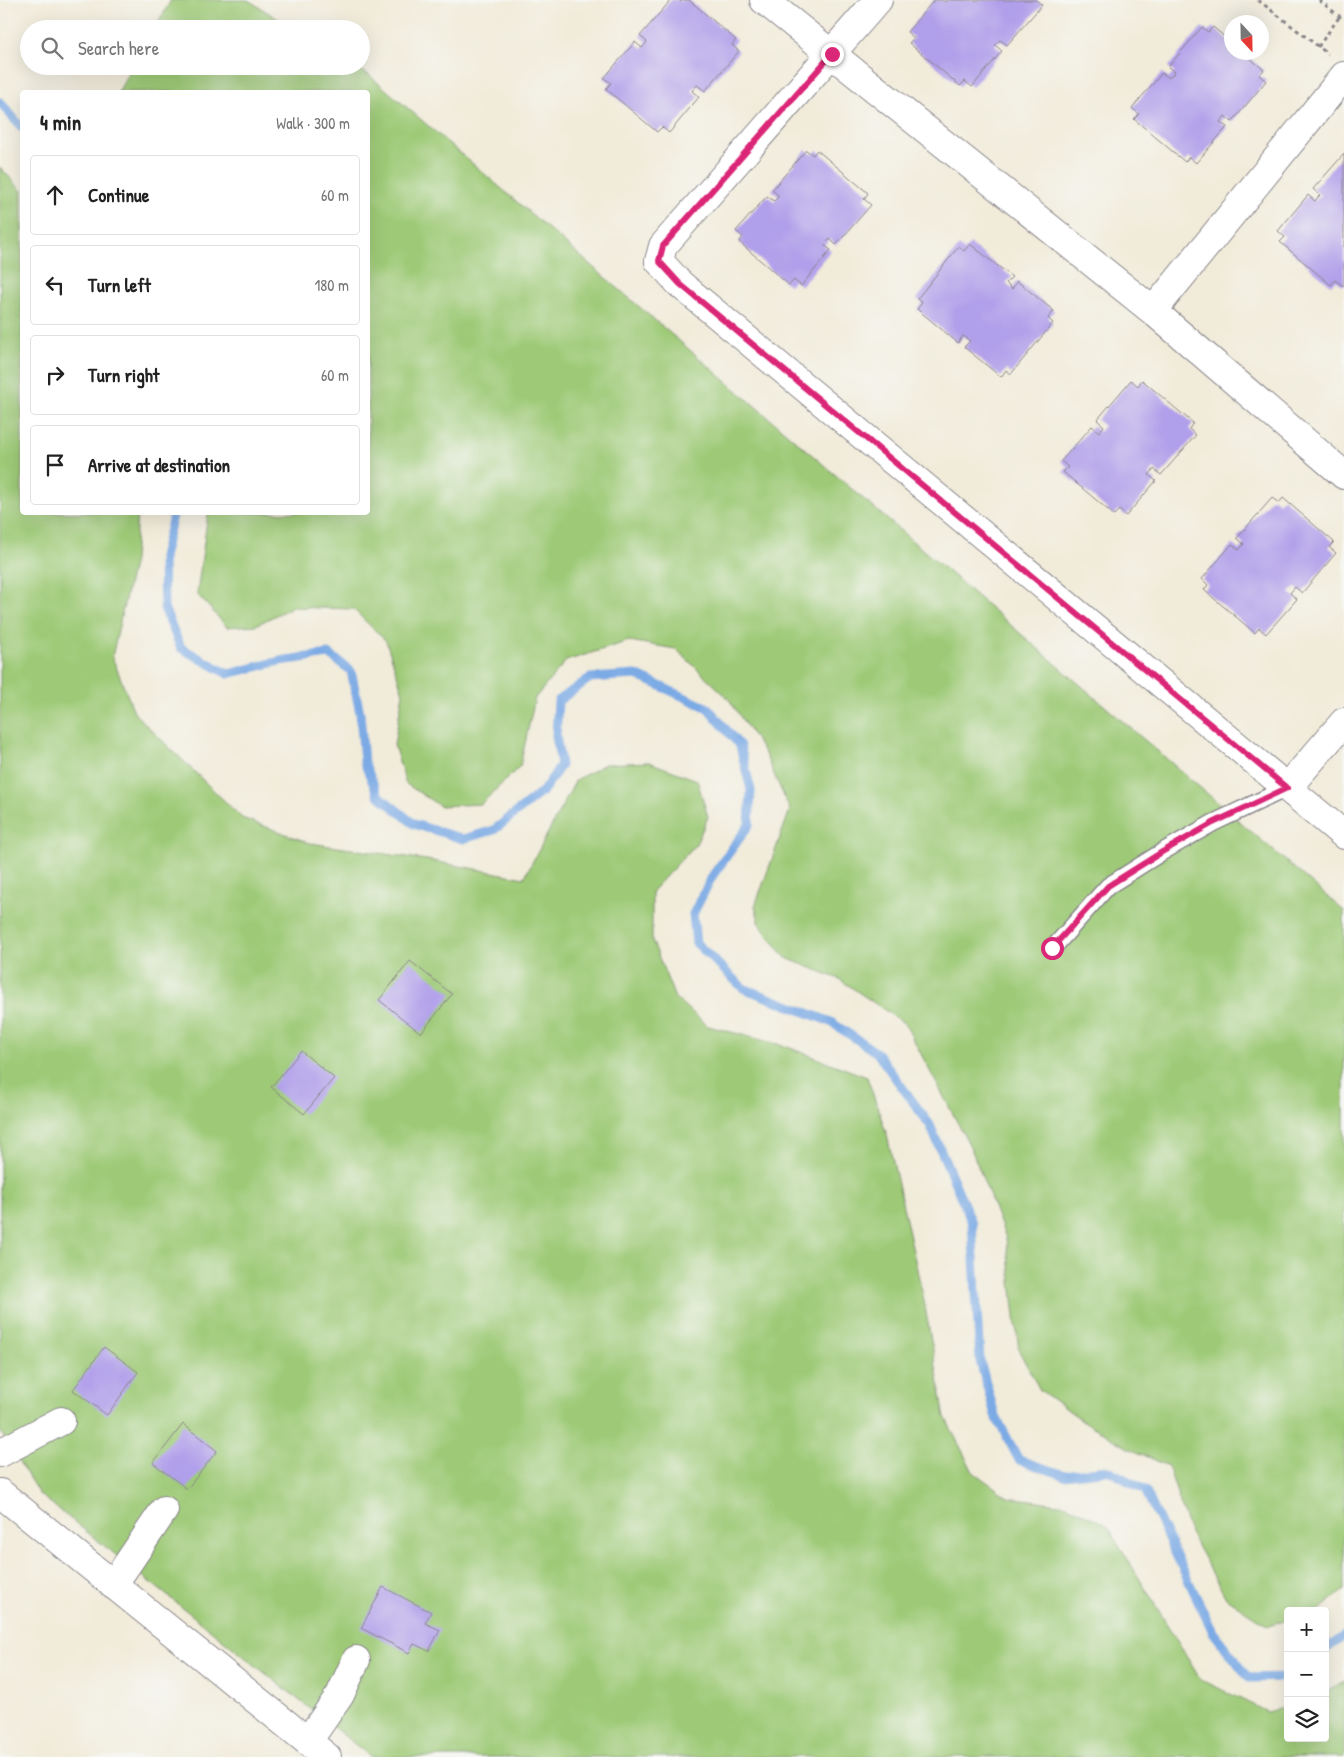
<!DOCTYPE html>
<html lang="en">
<head>
<meta charset="utf-8">
<style>
	body { margin:0; font-family:"Patrick Hand",sans-serif; background:#f2f2f2; color:#222 }
	.controls { position:absolute; right:15px; bottom:15px; display:grid; overflow:hidden; border-radius:5px; box-shadow:0 5px 20px #0002 }
	.controls button { width:45px; height:45px; display:grid; place-items:center; padding:0; border:0; border-bottom:1px solid #e0e0e0; background:#fff; color:#222; font:25px sans-serif }
	.compass { position:absolute; left:1224px; top:15px; width:45px; height:45px; border-radius:50%; background:#fff; box-shadow:0 5px 20px #0002; rotate:158deg }
	.stop { position:absolute; width:15px; height:15px; margin:-11px; border:4px solid #db2777; border-radius:50%; background:#fff }
	.stop.end { background:#db2777; border-color:#fff; box-shadow:0 1px 5px #0008 }
	.list { margin:0; padding:0; list-style:none }
	h2 { display:flex; justify-content:space-between; align-items:center; height:65px; margin:0; padding:0 20px; font-size:21px }
	h2 small { font-size:16px; font-weight:400; color:#767676 }
	.list li { display:grid; grid-template-columns:32px 1fr auto; gap:15px; align-items:center; box-sizing:border-box; height:80px; margin:0 10px 10px; padding:0 10px; border:1px solid #e0e0e0; border-radius:5px }
	.list b { display:block; font-size:19px; white-space:nowrap }
	.list em { font-size:16px; font-style:normal; color:#767676 }
	.icon { flex:none; width:28px; height:28px; fill:none; stroke:currentColor; stroke-width:2; stroke-linecap:round; stroke-linejoin:round }
	.map { position:relative; flex:none; width:1344px; height:1757px; overflow:hidden }
	.search { position:absolute; background:#fff; box-shadow:0 5px 20px #0002; left:20px; top:20px; width:350px; height:55px; display:flex; align-items:center; gap:12px; box-sizing:border-box; padding:0 18px; border-radius:28px; color:#767676; font-size:19px }
	.panel { position:absolute; background:#fff; box-shadow:0 5px 20px #0002; left:20px; top:90px; width:350px; height:425px; border-radius:5px }
	.map>svg:first-child { display:block }
	.green { fill:#9eca77; stroke:#607659 }
	.lines { fill:none; stroke-linecap:round; stroke-linejoin:round }
	.stream { stroke:#7baae5; stroke-width:9 }
	.building { fill:#b09fea }
	.service-casing { stroke:#8a868a; stroke-width:19 }
	.minor-casing { stroke:#8a868a; stroke-width:30 }
	.tertiary-casing { stroke:#8a868a; stroke-width:30 }
	.path { stroke:#8a868a; stroke-width:3; stroke-dasharray:4 4; stroke-linecap:butt }
	.service { stroke:#fff; stroke-width:16 }
	.minor { stroke:#fff; stroke-width:28 }
	.tertiary { stroke:#fff; stroke-width:28 }
	.route { stroke:#db2777; stroke-width:6 }
</style>
</head>
<body>
<div class="map">
<svg width="1344" height="1757" viewBox="0 0 1344 1757">
	<rect width="100%" height="100%" fill="#f6f6f2"/>
	<filter id="ink" filterUnits="userSpaceOnUse"><feTurbulence type="fractalNoise" baseFrequency=".02" numOctaves="2"/><feDisplacementMap in="SourceGraphic" scale="10" xChannelSelector="R" yChannelSelector="G"/><feConvolveMatrix kernelMatrix="1 2 1 2 8 2 1 2 1" color-interpolation-filters="sRGB"/></filter>
	<filter id="wash" filterUnits="userSpaceOnUse"><feTurbulence type="fractalNoise" baseFrequency=".0096" numOctaves="4" result="noise"/><feDisplacementMap in="SourceGraphic" scale="20" xChannelSelector="R" yChannelSelector="G"/><feGaussianBlur stdDeviation="1.12" result="paint"/><feColorMatrix in="noise" values="0 0 0 0 0 0 0 0 0 0 0 0 0 0 0 0 0 1.4 0 .05"/><feComposite in="paint" operator="in"/></filter>
	<g filter="url(#wash)">
		<rect width="100%" height="100%" fill="#f1ebd9"/>
		<path class="green" d="M171,0H248L294,29H155Z
			M133,66H354L369,75L1344,911V1590L1318,1611H1288V1620L1268,1626L1226,1598L1190,1533L1168,1466L1128,1448L1082,1420L1040,1390L1019,1351L1006,1238L971,1148L905,1024L839,979L786,958L760,925L755,906L790,810L764,752L728,698L676,649L629,641L566,661L535,698L520,766L481,804L440,806L406,784L394,745L403,693L386,641L353,609L292,607L256,625L227,627L197,594L208,513L368,512V92H118Z
			M0,167L22,191V512L137,513L134,560L112,657L135,714L242,818L310,843L427,860L524,878L576,780L605,764L649,762L697,780L708,817L696,844L652,891V940L675,998L708,1026L785,1046L867,1077L887,1135L923,1296L945,1417L973,1472L1008,1497L1067,1505L1107,1525L1200,1679L1267,1712L1288,1707V1738H1325V1692L1344,1681V1757H371L39,1494L0,1431Z"/>
		<g class="lines">
			<path class="stream" d="M0,102L22,128
				M174,512L163,557L164,608L181,648L228,674L280,661L329,654L351,671L360,713L364,762L378,795L414,824L463,839L494,830L543,791L561,765L556,736L558,701L590,678L636,675L708,708L740,746L751,790L749,825L713,875L693,914L696,943L743,988L831,1022L877,1053L930,1125L972,1223L980,1361L995,1415L1019,1460L1064,1475L1108,1470L1145,1490L1213,1632L1249,1678L1288,1677
				M1325,1650L1344,1636"/>
		</g>
		<g id="blocks">
			<path class="building" d="M671,0H679L681,2L682,0H689L736,40L732,45L739,51L705,91L697,85L692,91L699,97L669,133L662,127L657,132L606,89L611,83L604,78L635,42L642,48L647,42L640,36Z
				M934,0H942L945,2L946,0H1036L1042,5L1007,45L1000,40L995,45L1002,51L972,87L965,81L960,86L909,43L914,38L907,32Z
				M1202,27L1208,32L1213,27L1232,43V52H1243L1264,70L1259,75L1266,81L1232,122L1225,116L1220,122L1227,127L1196,163L1189,157L1185,162L1134,119L1139,114L1132,108L1162,73L1169,78L1175,72L1168,67Z
				M806,150L813,155L817,150L868,193L864,199L871,205L836,245L830,239L824,245L831,250L801,286L794,280L789,285L739,242L743,237L736,231L767,196L774,201L779,196L772,190Z
				M1344,154V284L1343,286L1335,280L1331,285L1280,242L1285,237L1278,231L1308,195L1315,201L1320,195L1313,189Z
				M970,244L1012,277L1006,283L1012,289L1017,281L1054,311L1048,318L1053,323L1011,374L1006,370L1001,377L964,347L970,341L963,336L958,343L917,309L922,303L917,299L959,246L964,251Z
				M1131,380L1138,386L1142,380L1193,423L1189,429L1196,435L1161,475L1154,469L1149,475L1156,481L1126,516L1119,510L1114,515L1063,472L1068,467L1061,461L1092,426L1099,432L1104,426L1097,420Z
				M1272,498L1279,503L1283,498L1334,542L1329,547L1336,553L1302,593L1295,587L1290,593L1297,599L1266,634L1259,628L1255,633L1204,590L1208,585L1202,579L1232,544L1239,550L1244,544L1237,538Z
				M410,961L452,994L421,1033L379,1000Z
				M301,1051L334,1078L304,1114L271,1087Z
				M104,1347L138,1372L107,1415L73,1390Z
				M183,1424L217,1451L187,1489L153,1463Z
				M383,1587L431,1612L425,1623L440,1630L429,1651L414,1644L409,1653L361,1628Z"/>
		</g>
	</g>
	<g filter="url(#ink)">
		<use href="#blocks" fill-opacity="0" stroke="#8a868a" stroke-width="1"/>
		<g class="lines">
			<defs>
				<path id="service" d="M1053,948L1108,886L1162,852L1213,823L1287,788"/>
				<path id="minor" d="M764,0L1153,311L1344,475
					M878,0L663,246L659,261L680,284L1344,835
					M1153,311L1344,76
					M1287,788L1344,722
					M0,1453L61,1421
					M113,1585L164,1510
					M308,1741L340,1695L356,1660"/>
				<path id="tertiary" d="M0,1493L327,1757"/>
			</defs>
			<use href="#service" class="service-casing"/>
			<use href="#minor" class="minor-casing"/>
			<use href="#tertiary" class="tertiary-casing"/>
			<path class="path" d="M1258,0L1328,54
				M1319,0L1344,20
				M1318,47L1340,16"/>
			<use href="#service" class="service"/>
			<use href="#minor" class="minor"/>
			<use href="#tertiary" class="tertiary"/>
		</g>
	</g>
	<g class="lines" filter="url(#ink)">
		<path class="route" d="M832,54L663,246L659,261L680,284L1287,788L1213,823L1162,852L1108,886L1052,948"/>
	</g>
</svg>
<div class="controls">
<button>+</button>
<button>−</button>
<button><svg class="icon" aria-label="layers" viewBox="0 0 24 24"><path d="M12 4l9 5-9 5-9-5zM3 14l9 5 9-5"/></svg></button>
</div>
<svg class="compass" viewBox="-18 -18 36 36"><path d="M0-13l5 13h-10z" fill="#e53935"/><path d="M0 13l5-13h-10z" fill="#767676"/></svg>
<div class="stop" style="left:1052px;top:948px"></div>
<div class="stop end" style="left:832px;top:54px"></div>
<div class="search"><svg class="icon" aria-label="search" viewBox="0 0 24 24"><circle cx="10" cy="10" r="6"/><path d="M15 15l6 6"/></svg>Search here</div>
<section class="panel">
<h2>4 min<small>Walk · 300 m</small></h2>
<ul class="list">
<li><svg class="icon" aria-label="ahead" viewBox="0 0 24 24"><path d="M12 20V5M6 11l6-6 6 6"/></svg><div><b>Continue</b></div><em>60 m</em></li>
<li><svg class="icon" aria-label="left" viewBox="0 0 24 24"><path d="M17 20v-9H6M10 6l-5 5 5 5"/></svg><div><b>Turn left</b></div><em>180 m</em></li>
<li><svg class="icon" aria-label="right" viewBox="0 0 24 24"><path d="M7 20v-9h11M14 6l5 5-5 5"/></svg><div><b>Turn right</b></div><em>60 m</em></li>
<li><svg class="icon" aria-label="arrive" viewBox="0 0 24 24"><path d="M6 21V4h12l-3 4 3 4H6"/></svg><div><b>Arrive at destination</b></div></li>
</ul>
</section>
</div>
</body>
</html>
